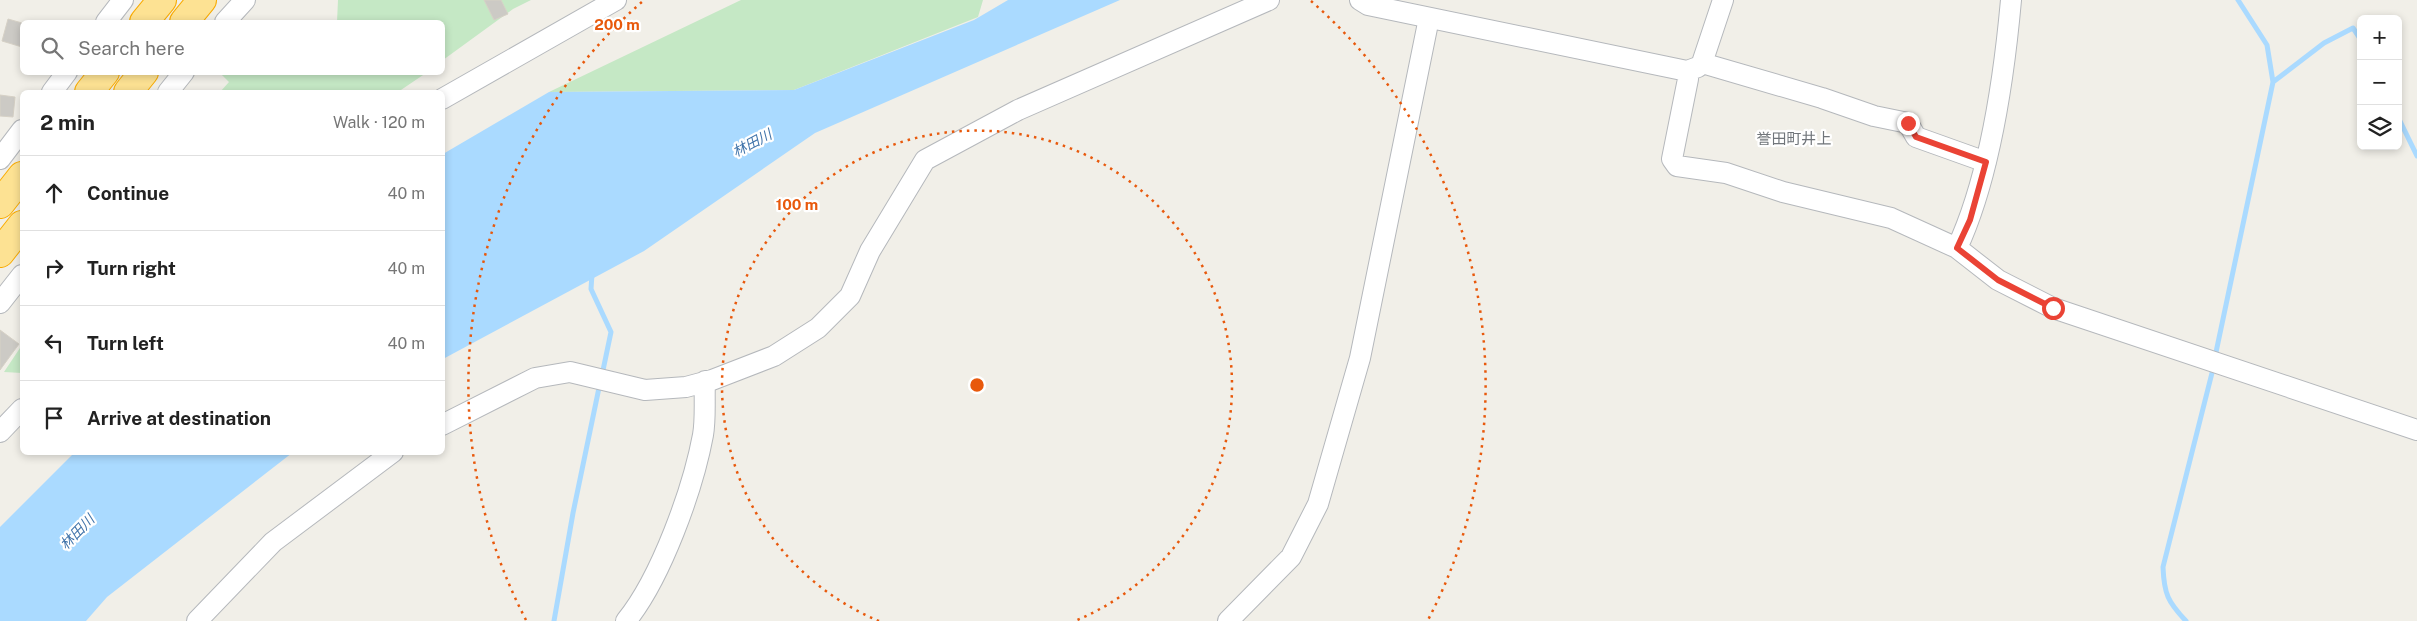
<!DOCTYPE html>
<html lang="en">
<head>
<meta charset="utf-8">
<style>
	body { margin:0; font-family:"Public Sans","Noto Sans JP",sans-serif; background:#f2f2f2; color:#222 }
	.controls { position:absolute; right:15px; top:15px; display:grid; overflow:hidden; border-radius:8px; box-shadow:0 2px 8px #0003 }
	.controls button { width:45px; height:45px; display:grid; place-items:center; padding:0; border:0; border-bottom:1px solid #e0e0e0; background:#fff; color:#222; font:25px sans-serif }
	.stop { position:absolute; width:15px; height:15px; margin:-11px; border:4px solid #ea4335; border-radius:50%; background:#fff }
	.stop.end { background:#ea4335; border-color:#fff; box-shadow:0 1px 5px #0008 }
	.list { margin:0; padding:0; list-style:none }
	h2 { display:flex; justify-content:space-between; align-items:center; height:65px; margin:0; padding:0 20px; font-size:21px }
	h2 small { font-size:16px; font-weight:400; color:#767676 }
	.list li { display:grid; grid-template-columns:32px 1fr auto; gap:15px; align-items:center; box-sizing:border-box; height:75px; padding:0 20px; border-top:1px solid #e0e0e0 }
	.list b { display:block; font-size:19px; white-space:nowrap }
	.list em { font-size:16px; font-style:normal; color:#767676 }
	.icon { flex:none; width:28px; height:28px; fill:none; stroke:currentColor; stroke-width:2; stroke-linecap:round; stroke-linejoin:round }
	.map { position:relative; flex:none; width:2417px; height:621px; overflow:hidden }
	.search { position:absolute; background:#fff; box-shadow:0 2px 8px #0003; left:20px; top:20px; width:425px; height:55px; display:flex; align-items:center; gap:12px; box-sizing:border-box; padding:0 18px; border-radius:8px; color:#767676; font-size:19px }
	.panel { position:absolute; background:#fff; box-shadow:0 2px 8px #0003; left:20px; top:90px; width:425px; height:365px; border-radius:8px }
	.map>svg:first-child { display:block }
	.green { fill:#c5e8c5 }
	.water { fill:#aadaff }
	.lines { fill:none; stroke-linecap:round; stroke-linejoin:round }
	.stream { stroke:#aadaff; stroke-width:5 }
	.building { fill:#cccac5; stroke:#d6d1c6 }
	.street-casing { stroke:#b5b8bc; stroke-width:22 }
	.highway-casing { stroke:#f9ab00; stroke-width:30 }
	.street { stroke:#fff; stroke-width:20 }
	.highway { stroke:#fde293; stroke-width:28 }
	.route { stroke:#ea4335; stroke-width:6 }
	.ring { fill:none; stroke:#e8590c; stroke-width:2.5; stroke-dasharray:2.5 5 }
	.labels { text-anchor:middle; stroke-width:4.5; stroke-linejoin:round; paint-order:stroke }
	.water-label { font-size:14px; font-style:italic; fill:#4174aa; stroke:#fff }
	.quarter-label { font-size:15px; fill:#70757a; stroke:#fff }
	.centre { fill:#e8590c; stroke:#fff; stroke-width:2.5 }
	.ring-label { font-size:15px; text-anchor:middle; font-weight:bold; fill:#e8590c; stroke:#fff; stroke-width:4.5; stroke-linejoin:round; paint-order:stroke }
</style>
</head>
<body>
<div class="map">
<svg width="2417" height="621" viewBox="0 0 2417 621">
	<rect width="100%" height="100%" fill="#f1efe8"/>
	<path class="green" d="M338,0H531L513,9L443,60L442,22H337Z
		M741,0H983L978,17L794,90L549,92Z
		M220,73H426L398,92H220L229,82Z
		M22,345V373L4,372Z"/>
	<path class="water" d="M1008,0H1120L815,133L644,251L443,359V154L549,92L794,90L974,20Z
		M74,453V452L292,453L107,597L86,621H0V527Z"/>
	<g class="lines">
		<path class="stream" d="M2273,82L2324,43L2353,28L2361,40
			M2398,117L2417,156
			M592,274L591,289L611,332L602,375
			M2215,357L2273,82L2267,45L2238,0
			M554,621L573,513L600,383
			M2186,621C2168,602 2164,594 2163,567L2214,365"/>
	</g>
	<path class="building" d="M484,0H501L508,14L494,20Z
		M8,19L22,23V47L2,41Z
		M0,95L15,97L13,117L0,116Z
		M0,330L19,344L0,370Z"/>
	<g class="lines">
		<defs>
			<path id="street" d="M1360,0L1368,5L1687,71L1698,67L1702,63L1723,0
				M106,22L123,0
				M225,22L245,0
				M1702,63L1822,98L1874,116L1908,123L1916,137L1986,162
				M1687,71L1688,79L1672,159L1677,166L1726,173L1783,192L1891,218L1957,248L1998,280L2053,308L2417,430
				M52,92L67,72
				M168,92L184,72
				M442,99L616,0
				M0,159L22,130
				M1957,248C1990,177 2004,78 2011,0
				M0,303L22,275
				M442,425L535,378L570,372L645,390L686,387L712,380L774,356L818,328L850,296L870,251L925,160L1018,110L1269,0
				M0,432L22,409
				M197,621L273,542L393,452
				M626,621C661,578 693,489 703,435C706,418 704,399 705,381
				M1228,621L1291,557L1318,504L1360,358L1429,18"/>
			<path id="highway" d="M144,22L162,0
				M184,22L202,0
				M89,92L105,72
				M128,92L144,72
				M0,204L22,176
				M0,253L22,225"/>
		</defs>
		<use href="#street" class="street-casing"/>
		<use href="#highway" class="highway-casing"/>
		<use href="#street" class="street"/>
		<use href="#highway" class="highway"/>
	</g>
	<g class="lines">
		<path class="route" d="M1908,123L1916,137L1986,162L1970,220L1957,248L1998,280L2053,308"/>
	</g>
	<g class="ring">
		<path d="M879 621A255 255 0 1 1 1075 621"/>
		<path d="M526 620A509 509 0 0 1 643 1M1311 1A509 509 0 0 1 1428 620"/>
	</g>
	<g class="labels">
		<g class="water-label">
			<text transform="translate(752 143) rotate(-28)" y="5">林田川</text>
			<text transform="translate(77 532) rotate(-46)" y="5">林田川</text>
		</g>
		<g class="quarter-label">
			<text x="1794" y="144">誉田町井上</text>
		</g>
	</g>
	<circle cx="977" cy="385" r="8" class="centre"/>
	<g class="ring-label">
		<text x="617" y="30">200 m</text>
		<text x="797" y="210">100 m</text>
	</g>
</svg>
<div class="controls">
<button>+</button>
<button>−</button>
<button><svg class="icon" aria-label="layers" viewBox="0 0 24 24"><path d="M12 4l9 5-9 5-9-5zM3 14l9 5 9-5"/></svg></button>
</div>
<div class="stop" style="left:2053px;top:308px"></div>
<div class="stop end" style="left:1908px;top:123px"></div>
<div class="search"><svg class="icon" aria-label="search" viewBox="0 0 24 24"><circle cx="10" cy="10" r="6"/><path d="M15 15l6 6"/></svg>Search here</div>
<section class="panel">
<h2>2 min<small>Walk · 120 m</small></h2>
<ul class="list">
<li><svg class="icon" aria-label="ahead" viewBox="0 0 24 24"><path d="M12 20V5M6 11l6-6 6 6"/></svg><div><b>Continue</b></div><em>40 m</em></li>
<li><svg class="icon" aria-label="right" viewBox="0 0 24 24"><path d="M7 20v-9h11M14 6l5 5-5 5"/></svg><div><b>Turn right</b></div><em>40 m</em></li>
<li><svg class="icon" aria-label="left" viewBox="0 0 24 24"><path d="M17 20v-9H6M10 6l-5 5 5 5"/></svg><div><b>Turn left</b></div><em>40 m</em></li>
<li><svg class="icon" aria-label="arrive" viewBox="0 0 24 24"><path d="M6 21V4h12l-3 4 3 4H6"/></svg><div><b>Arrive at destination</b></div></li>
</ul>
</section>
</div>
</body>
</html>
